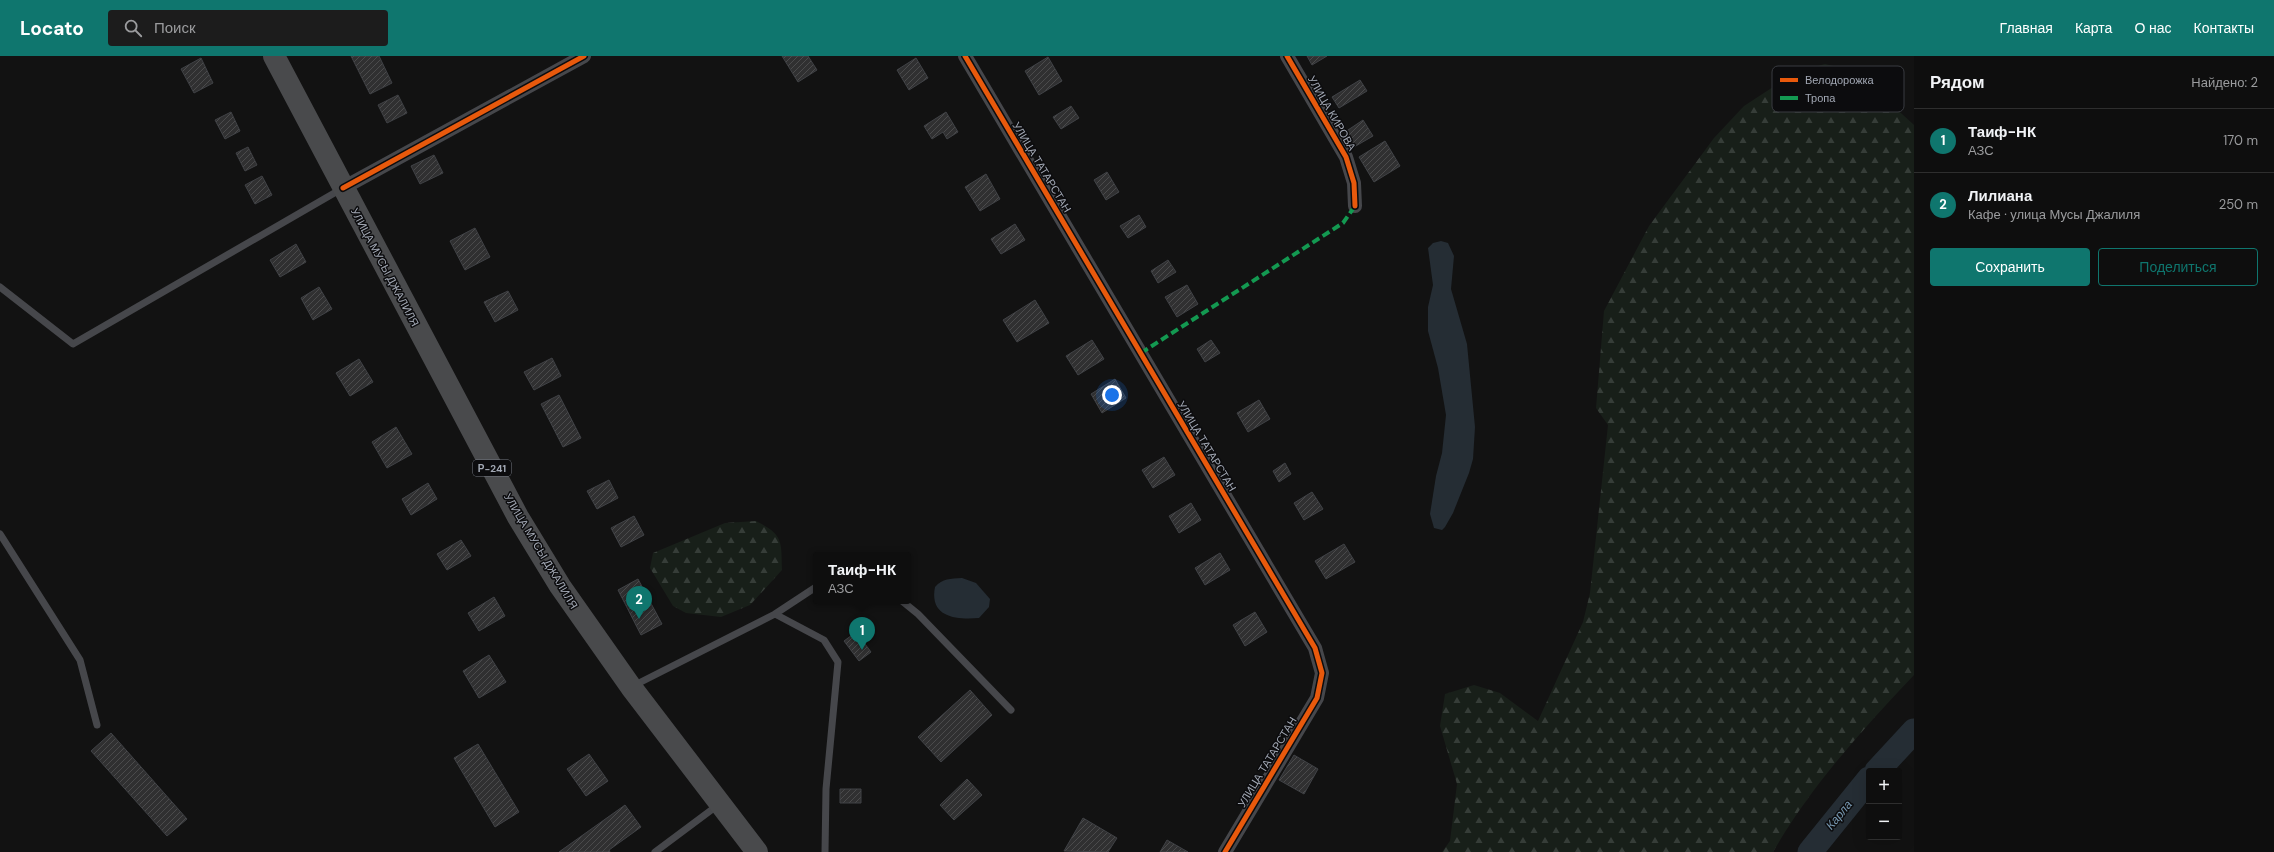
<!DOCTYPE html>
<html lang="ru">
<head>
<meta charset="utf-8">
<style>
	body { margin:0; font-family:"DM Sans",sans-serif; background:#1c1c1c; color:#f1f3f6 }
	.controls { position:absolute; right:12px; bottom:12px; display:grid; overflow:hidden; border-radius:4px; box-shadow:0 4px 16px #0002 }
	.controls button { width:36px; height:36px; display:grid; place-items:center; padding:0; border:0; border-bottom:1px solid #2e2e2e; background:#0e0e0e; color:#f1f3f6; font:20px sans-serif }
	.you { position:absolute; left:1112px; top:339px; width:14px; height:14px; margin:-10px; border:3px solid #fff; border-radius:50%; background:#1a73e8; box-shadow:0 0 0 6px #1a73e833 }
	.badge { display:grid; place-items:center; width:26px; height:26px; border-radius:50%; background:#0f766e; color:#fff; font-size:13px; font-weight:700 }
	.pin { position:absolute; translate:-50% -33px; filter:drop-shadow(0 1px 2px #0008) }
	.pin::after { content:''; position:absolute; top:21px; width:14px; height:12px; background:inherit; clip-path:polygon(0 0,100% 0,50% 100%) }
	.popup { position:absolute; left:813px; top:496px; width:98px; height:52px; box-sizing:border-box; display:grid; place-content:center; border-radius:4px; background:#0e0e0e; filter:drop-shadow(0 1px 3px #0005); font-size:13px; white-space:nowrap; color:#9b9c9e }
	.popup b { font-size:15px; color:#f1f3f6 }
	.popup::after { content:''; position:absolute; left:50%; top:100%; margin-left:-8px; border:8px solid transparent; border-top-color:#0e0e0e }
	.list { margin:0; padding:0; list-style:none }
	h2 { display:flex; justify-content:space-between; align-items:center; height:52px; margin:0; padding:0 16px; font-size:17px }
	h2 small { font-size:13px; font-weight:400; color:#9b9c9e }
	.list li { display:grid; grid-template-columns:26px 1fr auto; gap:12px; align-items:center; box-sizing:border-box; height:64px; padding:0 16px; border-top:1px solid #2e2e2e }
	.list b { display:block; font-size:15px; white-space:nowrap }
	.list p { margin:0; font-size:13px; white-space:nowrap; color:#9b9c9e }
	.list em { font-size:13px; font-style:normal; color:#9b9c9e }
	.actions { display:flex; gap:8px; padding:12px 16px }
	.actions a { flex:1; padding:9px 0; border:1px solid #0f766e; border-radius:4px; text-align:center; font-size:14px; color:#0f766e }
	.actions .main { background:#0f766e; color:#fff }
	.icon { flex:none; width:22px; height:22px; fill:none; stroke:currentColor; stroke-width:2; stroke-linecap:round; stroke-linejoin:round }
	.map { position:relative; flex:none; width:1914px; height:796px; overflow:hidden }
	header { display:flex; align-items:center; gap:24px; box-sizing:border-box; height:56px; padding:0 20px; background:#0f766e; color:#fff }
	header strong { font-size:19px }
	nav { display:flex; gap:22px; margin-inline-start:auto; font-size:14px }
	.search { width:280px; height:36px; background:#1c1c1c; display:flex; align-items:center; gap:10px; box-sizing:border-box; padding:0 14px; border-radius:4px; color:#9b9c9e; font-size:15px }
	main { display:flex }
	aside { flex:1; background:#0e0e0e }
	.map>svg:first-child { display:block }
	.forest { fill:url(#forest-firs) }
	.water { fill:#252d34 }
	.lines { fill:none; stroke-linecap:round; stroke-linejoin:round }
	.river { stroke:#252d34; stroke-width:25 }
	.building { fill:url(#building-hatch); stroke:#404246 }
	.lane { stroke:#46474b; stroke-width:7 }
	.street { stroke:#46474b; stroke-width:14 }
	.highway { stroke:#494a4c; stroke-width:22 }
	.quiet { stroke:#139951; stroke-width:4; stroke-dasharray:8 4; stroke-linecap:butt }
	.cycleway-casing { stroke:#0c0c0e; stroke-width:8 }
	.cycleway { stroke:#e8590c; stroke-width:5 }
	.labels { text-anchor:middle; stroke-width:3; stroke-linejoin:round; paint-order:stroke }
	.shield { fill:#0c0c0e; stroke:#757982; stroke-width:1 }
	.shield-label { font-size:10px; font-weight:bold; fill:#a2a8b4 }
	.street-label { font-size:11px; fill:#a2a8b4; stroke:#0c0c0e }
	.water-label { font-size:12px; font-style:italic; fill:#7798b1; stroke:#0c0c0e }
	.key { fill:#0c0c0e; stroke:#393b40; stroke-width:1 }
	.key-label { font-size:11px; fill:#a2a8b4 }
</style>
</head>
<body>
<header>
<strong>Locato</strong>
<div class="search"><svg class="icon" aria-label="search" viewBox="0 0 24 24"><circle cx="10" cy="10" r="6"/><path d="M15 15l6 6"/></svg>Поиск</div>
<nav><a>Главная</a><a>Карта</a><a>О нас</a><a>Контакты</a></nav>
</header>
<main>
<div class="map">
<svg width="1914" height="796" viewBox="0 0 1914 796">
	<defs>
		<pattern id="forest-firs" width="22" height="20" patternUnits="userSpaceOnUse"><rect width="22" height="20" fill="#181f19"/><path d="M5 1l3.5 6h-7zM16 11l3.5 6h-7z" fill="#363d38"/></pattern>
		<pattern id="building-hatch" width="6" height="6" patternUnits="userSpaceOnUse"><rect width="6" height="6" fill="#303031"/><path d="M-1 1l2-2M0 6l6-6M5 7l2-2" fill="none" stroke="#4b4b4c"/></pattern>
	</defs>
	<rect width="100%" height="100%" fill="#121212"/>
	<path class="forest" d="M1825,8L1855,15L1914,69V619C1862,674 1811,730 1773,796H1442L1450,785L1457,728L1440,670L1445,638L1474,629L1500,637L1538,665L1583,566L1590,537L1608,369L1596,352L1604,255L1649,170L1714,82L1744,50L1796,16Z
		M756,465C784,479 781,485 782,514L750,549L721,561L686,557L673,550L650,512L653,497L725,467Z"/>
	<path class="water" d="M1441,185L1448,187L1454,200L1451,233L1467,288L1475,371L1473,403L1469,417L1453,457L1445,471L1442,474L1434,472L1430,458L1436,420L1442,397L1446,359L1438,312L1428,275V251L1433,229L1428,192L1433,187Z
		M962,522L976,527L990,543L989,551L979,562C956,564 929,561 935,531C943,522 950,523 962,522Z"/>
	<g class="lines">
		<path class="river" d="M1877,715L1914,675
			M1810,796L1869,723"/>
	</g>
	<path class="building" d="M351,0H379L392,27L370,38Z
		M782,0H808L817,14L798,26Z
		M1307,0H1327L1312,9Z
		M1048,1L1062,25L1039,39L1025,15Z
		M201,2L213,27L194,37L181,13Z
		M916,2L928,22L909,34L897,14Z
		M1360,24L1367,35L1339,52L1332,41Z
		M398,39L407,57L387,67L378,49Z
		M1071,50L1079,62L1061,73L1053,61Z
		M231,56L240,75L225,83L215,64Z
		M946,56L958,76L947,83L943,76L932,83L924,70Z
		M1363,64L1373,80L1354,91L1345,76Z
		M1385,85L1400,110L1374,126L1359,101Z
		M248,91L257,109L245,115L236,97Z
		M434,99L443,117L420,128L411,110Z
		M1107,116L1119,136L1106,144L1094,124Z
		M986,118L1000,143L980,155L965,131Z
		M262,120L272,139L255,148L245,129Z
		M1139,159L1146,171L1128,182L1120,170Z
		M1015,168L1025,184L1001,198L991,183Z
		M475,172L490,201L465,214L450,185Z
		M296,188L306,206L280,221L270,204Z
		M1168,204L1176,216L1158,227L1151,215Z
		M1187,229L1198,248L1177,261L1165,241Z
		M319,231L332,253L313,264L301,242Z
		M508,235L518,254L495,266L484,246Z
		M1035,244L1049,267L1017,286L1003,264Z
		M1092,284L1104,303L1078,319L1066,300Z
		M1211,284L1220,297L1205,306L1197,293Z
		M552,302L561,320L534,334L524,316Z
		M359,303L373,326L350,340L336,317Z
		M1115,323L1126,342L1102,357L1091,338Z
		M559,339L581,382L563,391L541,348Z
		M1259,344L1270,363L1248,376L1237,357Z
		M396,371L412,398L387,412L372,386Z
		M1164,401L1175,419L1153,432L1142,414Z
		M1285,407L1291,418L1279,426L1273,415Z
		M609,424L618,442L597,453L587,435Z
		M428,427L437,443L411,459L402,443Z
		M1312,436L1323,453L1304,464L1294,447Z
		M1191,447L1201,464L1179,477L1169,460Z
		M634,460L644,479L621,491L611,472Z
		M461,484L471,500L447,514L437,498Z
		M1344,488L1355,506L1326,523L1315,505Z
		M1220,497L1230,514L1205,529L1195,512Z
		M638,523L662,568L641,579L618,534Z
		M494,541L505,560L479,575L468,557Z
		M1255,556L1267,576L1245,590L1233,569Z
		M856,576L871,596L859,605L844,585Z
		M489,599L506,626L479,642L463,615Z
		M970,634L992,659L941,706L918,681Z
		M111,677L187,763L167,780L91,695Z
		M478,688L519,756L495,771L454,702Z
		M589,698L608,725L586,740L567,713Z
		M1294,699L1318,713L1304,738L1279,724Z
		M967,723L982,739L954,764L940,749Z
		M840,733H861V747H840Z
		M625,749L641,771L609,794L610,796H559Z
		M1083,762L1117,782L1108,796L1064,795Z
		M1167,784L1188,796H1160Z"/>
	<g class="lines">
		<path class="lane" d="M0,231L73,288L343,132
			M0,478L80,604L97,669
			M902,545L918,558L1011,654
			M775,558L816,531
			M633,630L775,558L824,584L838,606L826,733L825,796
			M655,796L718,749"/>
		<path class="street" d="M965,0L1315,592L1322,617L1317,642L1225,796
			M1287,0L1346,101L1354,127L1355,150
			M343,132L584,0"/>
		<path class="highway" d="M274,0L518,461L560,530L631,631L757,796"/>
		<path class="quiet" d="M1141,297L1343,167L1355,150"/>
		<defs>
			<path id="cycleway" d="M965,0L1315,592L1322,617L1317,642L1225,796
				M1287,0L1346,101L1354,127L1355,150
				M343,132L584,0"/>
		</defs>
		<use href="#cycleway" class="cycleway-casing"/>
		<use href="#cycleway" class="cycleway"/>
	</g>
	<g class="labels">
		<rect class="shield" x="473" y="404" width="38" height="16" rx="3"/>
		<g class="shield-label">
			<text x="492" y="416">Р-241</text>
		</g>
		<g class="street-label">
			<text transform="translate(1332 57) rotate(60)" y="4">УЛИЦА КИРОВА</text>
			<text transform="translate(1042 111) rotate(59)" y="4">УЛИЦА ТАТАРСТАН</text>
			<text transform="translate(385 211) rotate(62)" y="4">УЛИЦА МУСЫ ДЖАЛИЛЯ</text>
			<text transform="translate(1207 390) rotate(59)" y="4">УЛИЦА ТАТАРСТАН</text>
			<text transform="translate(541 495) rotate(59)" y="4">УЛИЦА МУСЫ ДЖАЛИЛЯ</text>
			<text transform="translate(1267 706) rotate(-59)" y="4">УЛИЦА ТАТАРСТАН</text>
		</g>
		<g class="water-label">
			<text transform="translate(1839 759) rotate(-51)" y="4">Карла</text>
		</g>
	</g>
	<rect x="1772" y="10" width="132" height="46" rx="6" class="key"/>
	<rect x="1780" y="22" width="18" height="4" fill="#e8590c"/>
	<rect x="1780" y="40" width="18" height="4" fill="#139951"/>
	<g class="key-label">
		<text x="1805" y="28">Велодорожка</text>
		<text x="1805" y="46">Тропа</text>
	</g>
</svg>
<div class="controls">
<button>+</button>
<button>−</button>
</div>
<div class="you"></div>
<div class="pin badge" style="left:862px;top:594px">1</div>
<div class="popup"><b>Таиф-НК</b>АЗС</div>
<div class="pin badge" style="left:639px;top:563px">2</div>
</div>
<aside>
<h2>Рядом<small>Найдено: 2</small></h2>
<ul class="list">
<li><span class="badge">1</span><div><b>Таиф-НК</b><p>АЗС</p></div><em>170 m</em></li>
<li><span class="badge">2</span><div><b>Лилиана</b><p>Кафе · улица Мусы Джалиля</p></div><em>250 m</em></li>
</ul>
<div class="actions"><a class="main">Сохранить</a><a>Поделиться</a></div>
</aside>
</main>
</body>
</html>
